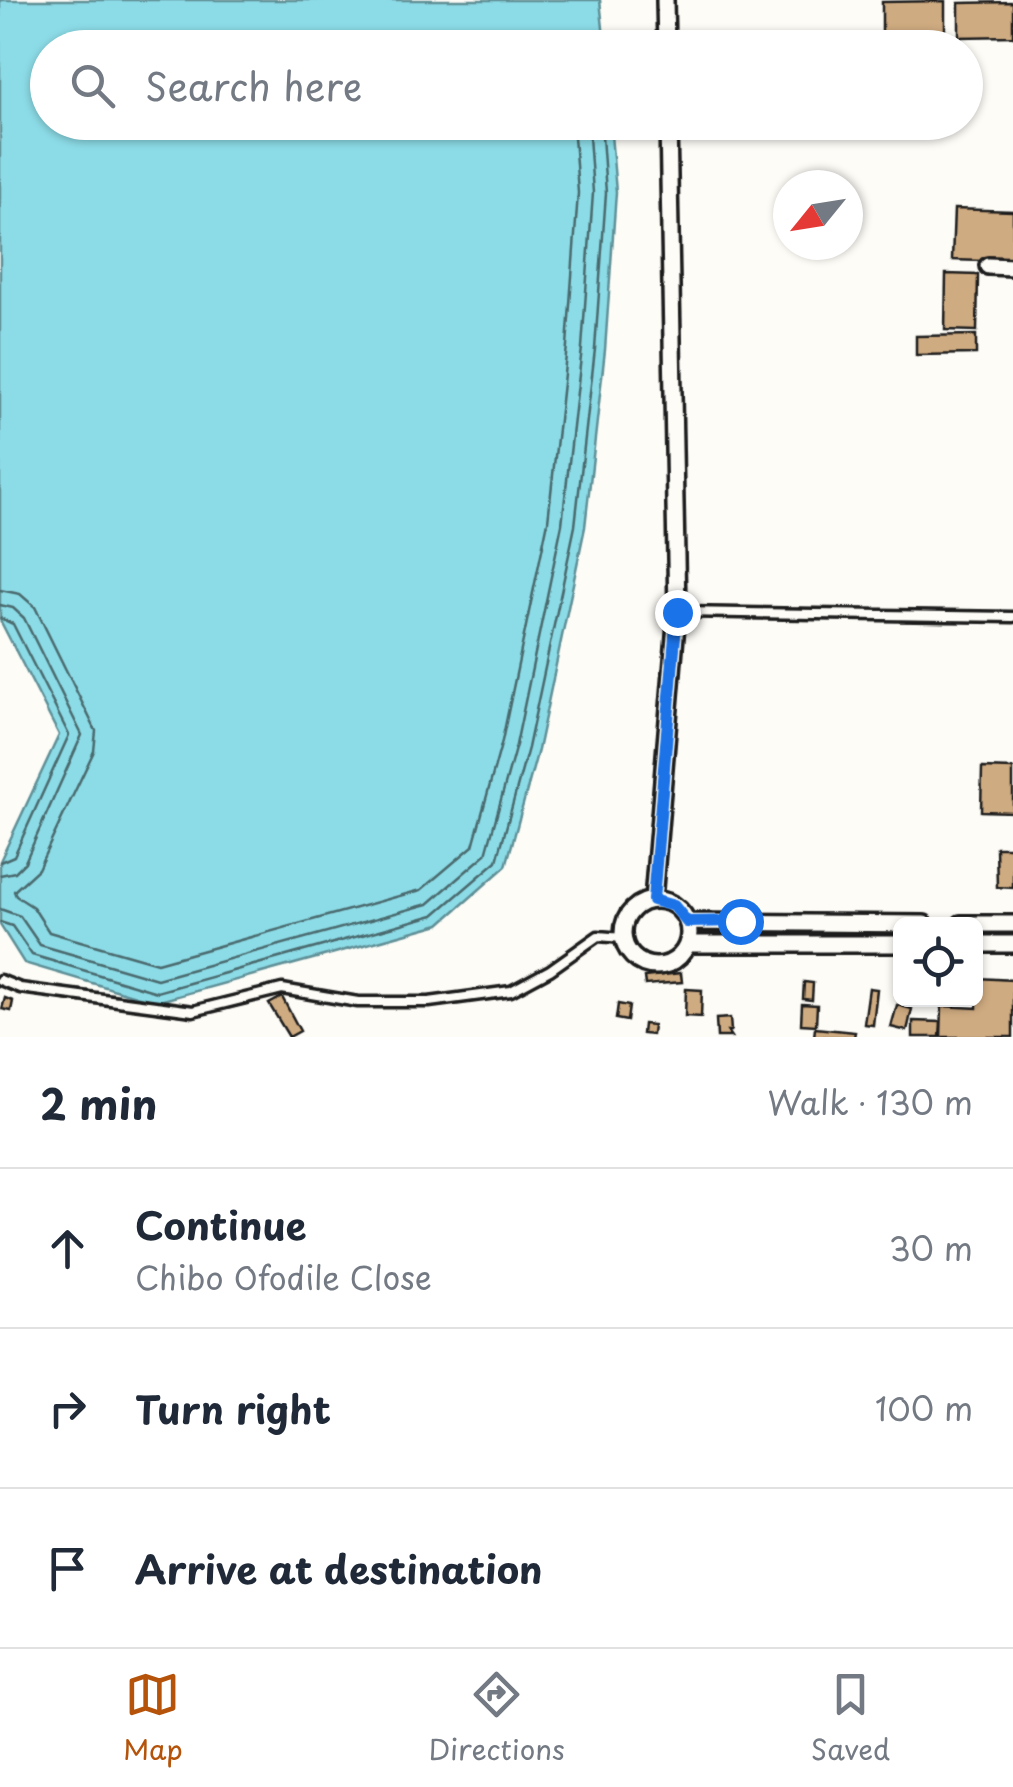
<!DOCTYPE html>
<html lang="en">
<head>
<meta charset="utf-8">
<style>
	body { margin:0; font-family:"Playpen Sans",sans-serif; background:#f6f6f7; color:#1f2937 }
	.controls { position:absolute; right:30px; bottom:30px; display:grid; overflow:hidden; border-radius:15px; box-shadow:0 2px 8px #0004 }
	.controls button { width:90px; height:90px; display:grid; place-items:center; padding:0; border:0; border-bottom:2px solid #e0e1e3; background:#fff; color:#1f2937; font:50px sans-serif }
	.compass { position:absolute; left:773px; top:170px; width:90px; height:90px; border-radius:50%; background:#fff; box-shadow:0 2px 8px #0004; rotate:240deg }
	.stop { position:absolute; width:30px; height:30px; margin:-22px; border:8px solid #1a73e8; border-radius:50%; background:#fff }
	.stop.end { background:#1a73e8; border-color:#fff; box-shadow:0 2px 10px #0008 }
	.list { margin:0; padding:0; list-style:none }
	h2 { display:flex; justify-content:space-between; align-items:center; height:130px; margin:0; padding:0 40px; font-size:42px }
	h2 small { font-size:32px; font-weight:400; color:#747a83 }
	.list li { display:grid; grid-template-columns:65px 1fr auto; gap:30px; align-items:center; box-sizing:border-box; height:160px; padding:0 40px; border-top:2px solid #e0e1e3 }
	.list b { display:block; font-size:38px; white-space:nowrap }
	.list p { margin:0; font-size:32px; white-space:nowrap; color:#747a83 }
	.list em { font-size:32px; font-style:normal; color:#747a83 }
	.icon { flex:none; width:55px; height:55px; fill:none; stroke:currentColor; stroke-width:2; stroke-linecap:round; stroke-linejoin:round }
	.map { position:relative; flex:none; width:1013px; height:1037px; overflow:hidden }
	.search { position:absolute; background:#fff; box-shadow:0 2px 8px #0004; left:30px; right:30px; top:30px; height:110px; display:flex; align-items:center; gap:25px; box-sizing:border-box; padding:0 35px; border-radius:55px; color:#747a83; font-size:38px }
	.sheet { height:610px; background:#fff }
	nav { display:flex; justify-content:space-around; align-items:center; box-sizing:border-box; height:140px; border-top:2px solid #e0e1e3; background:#fff; font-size:28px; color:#747a83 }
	nav a { display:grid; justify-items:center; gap:5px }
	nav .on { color:#b45309 }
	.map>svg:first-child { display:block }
	.water { fill:#8cdce7; stroke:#5f8f96; stroke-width:2.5 }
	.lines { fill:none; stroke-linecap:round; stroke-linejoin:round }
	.shore { stroke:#49696d; stroke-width:2.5 }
	.building { fill:#cfab81; stroke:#1c1c1c; stroke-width:2.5 }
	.service-casing { stroke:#1c1c1c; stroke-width:15 }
	.minor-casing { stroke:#1c1c1c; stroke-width:22 }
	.service { stroke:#fdfcf7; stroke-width:8 }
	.minor { stroke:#fdfcf7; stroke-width:15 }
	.route { stroke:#1a73e8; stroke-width:12 }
</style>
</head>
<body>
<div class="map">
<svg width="1013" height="1037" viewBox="0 0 1013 1037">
	<rect width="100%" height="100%" fill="#fdfcf7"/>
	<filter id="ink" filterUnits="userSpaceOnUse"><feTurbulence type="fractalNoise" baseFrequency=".01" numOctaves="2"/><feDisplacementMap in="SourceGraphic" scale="20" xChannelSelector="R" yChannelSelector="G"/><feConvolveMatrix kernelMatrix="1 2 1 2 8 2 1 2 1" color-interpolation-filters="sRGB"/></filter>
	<g filter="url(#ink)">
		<path class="water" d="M0,0H600L605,47L48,48V122L610,123L616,192L605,350L585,527L538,750L506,866L440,924L156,1002L24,963L0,925V861L59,735L0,620Z"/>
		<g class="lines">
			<path class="shore" d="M0,590L20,594L35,607L96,731L94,751L38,869L14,891L16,896L33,907L49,932L157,963L421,890L473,846L502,741L548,521L567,346L578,193L573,122
				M0,605L13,608L24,618L82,735L25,862L15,872L0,875
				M0,618L13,624L69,735L14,856L0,862
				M0,909L20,916L40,945L157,979L428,904L486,854L516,745L562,524L582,348L593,193L588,122
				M0,922L12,926L32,955L157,992L434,915L497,861L528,748L575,526L595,349L606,193L601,122"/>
		</g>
		<path class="building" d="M945,1V34H882V2Z
			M1013,2V36L959,37V3Z
			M954,209L1013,211V262L952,260Z
			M946,274L978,275L977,331L945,330Z
			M976,335V354L916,355V336Z
			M982,768L1013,769V812L981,811Z
			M996,847H1013V888L997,887Z
			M681,973L682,982L645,985L644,977Z
			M977,978L1013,980V1037H941L942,1006L977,1008Z
			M804,982L813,983L812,1000L803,999Z
			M869,988L877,989L873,1025L864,1024Z
			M686,989L702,990L701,1017L685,1016Z
			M282,997L300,1031L289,1037L269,1004Z
			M5,998L13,1001L11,1011L2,1009Z
			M618,1004L629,1006L627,1021L616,1019Z
			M802,1004L817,1005L816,1025L801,1024Z
			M897,1005L912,1009L907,1031L891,1027Z
			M730,1018L731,1031H727L731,1037H717L716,1019Z
			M913,1021L941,1022L940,1037H913Z
			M643,1024L653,1025L652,1035L642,1034Z
			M815,1028L855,1032L854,1037H814Z"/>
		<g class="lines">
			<defs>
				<path id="service" d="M678,612L1013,617
					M0,980L20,988L193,1011L282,989L358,1002H429L511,991L550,970L598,936L623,938"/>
				<path id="minor" d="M665,0L666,48
					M988,266L1013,267
					M653,900L677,612L668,122
					M623 933a33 33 0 1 1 66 0a33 33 0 1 1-66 0Z
					M687,922L924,924
					M961,924H1013
					M687,944H900
					M976,944H1013"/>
			</defs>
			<use href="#service" class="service-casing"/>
			<use href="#minor" class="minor-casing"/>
			<use href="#service" class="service"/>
			<use href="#minor" class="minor"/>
		</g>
	</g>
	<g class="lines" filter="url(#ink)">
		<path class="route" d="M677,612L653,900L674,906L687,922L740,921"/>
	</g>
</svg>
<div class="controls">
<button><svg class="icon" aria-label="locate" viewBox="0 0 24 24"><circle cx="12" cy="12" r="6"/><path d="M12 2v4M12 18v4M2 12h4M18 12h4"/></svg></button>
</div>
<svg class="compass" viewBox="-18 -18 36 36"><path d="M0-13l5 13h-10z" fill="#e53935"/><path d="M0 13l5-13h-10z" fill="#747a83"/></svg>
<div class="stop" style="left:740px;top:921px"></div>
<div class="stop end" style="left:677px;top:612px"></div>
<div class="search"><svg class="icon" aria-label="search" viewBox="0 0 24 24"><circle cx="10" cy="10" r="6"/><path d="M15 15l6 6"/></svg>Search here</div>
</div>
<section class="sheet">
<h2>2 min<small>Walk · 130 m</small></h2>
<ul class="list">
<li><svg class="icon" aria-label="ahead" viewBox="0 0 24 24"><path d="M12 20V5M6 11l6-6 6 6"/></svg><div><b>Continue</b><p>Chibo Ofodile Close</p></div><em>30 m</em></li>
<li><svg class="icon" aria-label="right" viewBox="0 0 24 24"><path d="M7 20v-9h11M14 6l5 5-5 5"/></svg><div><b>Turn right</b></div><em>100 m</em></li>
<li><svg class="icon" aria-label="arrive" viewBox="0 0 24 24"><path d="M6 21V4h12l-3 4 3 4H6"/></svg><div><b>Arrive at destination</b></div></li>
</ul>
</section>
<nav>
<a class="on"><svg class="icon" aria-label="map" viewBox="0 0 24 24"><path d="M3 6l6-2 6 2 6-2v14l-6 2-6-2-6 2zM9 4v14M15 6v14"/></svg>Map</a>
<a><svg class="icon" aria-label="directions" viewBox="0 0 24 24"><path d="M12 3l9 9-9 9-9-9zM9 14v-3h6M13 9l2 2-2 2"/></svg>Directions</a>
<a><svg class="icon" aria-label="saved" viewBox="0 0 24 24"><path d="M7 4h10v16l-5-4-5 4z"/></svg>Saved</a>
</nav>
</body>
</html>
